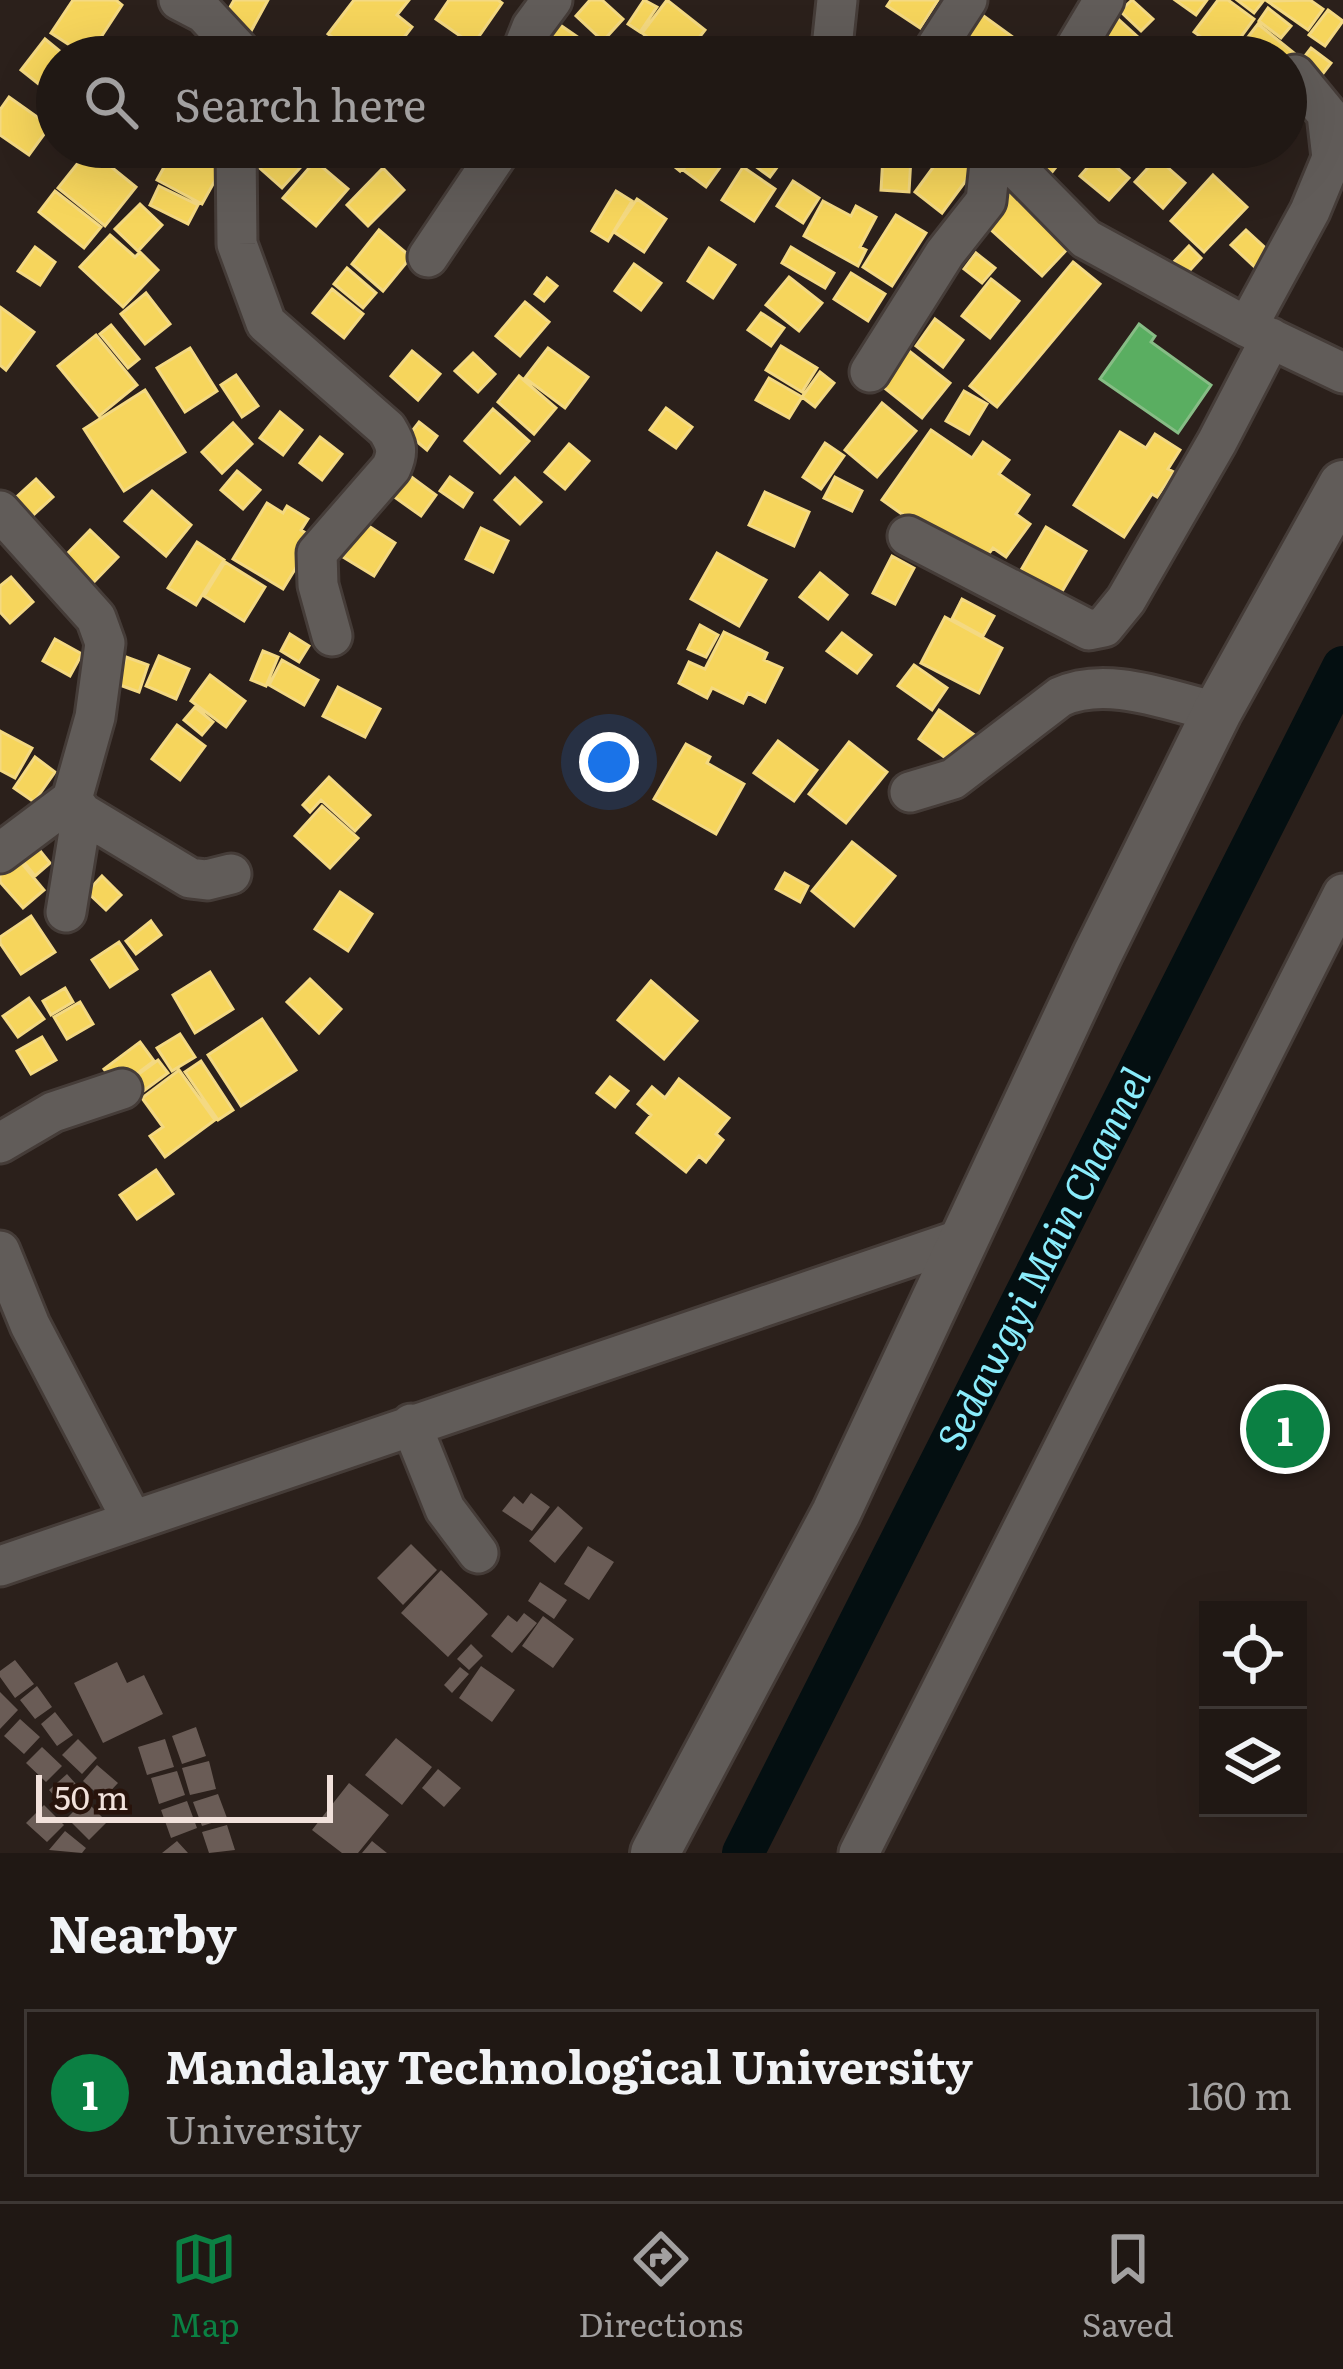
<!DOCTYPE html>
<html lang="en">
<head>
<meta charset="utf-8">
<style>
	body { margin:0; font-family:Literata,serif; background:#2d2522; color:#f1f3f6 }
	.controls { position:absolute; right:36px; bottom:36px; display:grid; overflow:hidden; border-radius:0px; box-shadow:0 12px 48px #0002 }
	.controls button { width:108px; height:108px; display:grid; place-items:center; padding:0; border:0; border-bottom:3px solid #3d3734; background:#201814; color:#f1f3f6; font:60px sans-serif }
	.scale { position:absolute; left:36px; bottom:30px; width:297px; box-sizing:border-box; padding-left:12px; border:6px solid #f1e1db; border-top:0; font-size:33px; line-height:42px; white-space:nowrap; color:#f1e1db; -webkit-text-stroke:9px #28130b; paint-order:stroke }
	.you { position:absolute; left:609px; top:762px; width:42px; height:42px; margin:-30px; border:9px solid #fff; border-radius:50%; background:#1a73e8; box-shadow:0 0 0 18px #1a73e833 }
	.badge { display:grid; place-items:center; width:78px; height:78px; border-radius:50%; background:#0b8043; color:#fff; font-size:39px; font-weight:700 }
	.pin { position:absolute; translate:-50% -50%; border:6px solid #fff; box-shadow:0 3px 12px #0006 }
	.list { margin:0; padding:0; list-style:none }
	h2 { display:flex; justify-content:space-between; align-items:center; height:156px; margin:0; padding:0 48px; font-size:51px }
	h2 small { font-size:39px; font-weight:400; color:#a2a0a0 }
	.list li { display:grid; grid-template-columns:78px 1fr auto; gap:36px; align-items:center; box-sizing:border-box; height:168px; margin:0 24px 24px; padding:0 24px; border:3px solid #3d3734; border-radius:0px }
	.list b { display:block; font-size:45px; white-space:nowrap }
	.list p { margin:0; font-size:39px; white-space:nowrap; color:#a2a0a0 }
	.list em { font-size:39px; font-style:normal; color:#a2a0a0 }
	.icon { flex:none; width:66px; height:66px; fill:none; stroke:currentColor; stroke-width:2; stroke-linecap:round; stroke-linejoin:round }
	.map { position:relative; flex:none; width:1343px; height:1853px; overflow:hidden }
	.search { position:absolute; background:#201814; box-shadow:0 12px 48px #0002; left:36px; right:36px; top:36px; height:132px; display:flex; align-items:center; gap:30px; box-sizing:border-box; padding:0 42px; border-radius:66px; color:#a2a0a0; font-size:45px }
	.sheet { height:348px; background:#201814 }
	nav { display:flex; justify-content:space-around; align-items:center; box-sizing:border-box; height:168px; border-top:3px solid #3d3734; background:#201814; font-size:33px; color:#a2a0a0 }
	nav a { display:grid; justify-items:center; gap:6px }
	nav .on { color:#0b8043 }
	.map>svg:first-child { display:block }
	.homes { fill:#f6d55c; stroke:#f4d982; stroke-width:3 }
	.public { fill:#5aae61; stroke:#87bd86; stroke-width:3 }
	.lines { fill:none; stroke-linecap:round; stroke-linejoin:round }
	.canal { stroke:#040f11; stroke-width:42 }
	.building { fill:#6a5c56 }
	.minor-casing { stroke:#453c38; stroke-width:45 }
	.tertiary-casing { stroke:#453c38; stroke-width:54 }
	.minor { stroke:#615c59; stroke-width:39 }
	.tertiary { stroke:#615c59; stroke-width:48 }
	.labels { text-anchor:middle; stroke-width:12; stroke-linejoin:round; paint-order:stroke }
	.water-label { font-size:39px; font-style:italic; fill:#8aecfb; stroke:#28130b }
</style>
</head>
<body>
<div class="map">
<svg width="1343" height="1853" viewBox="0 0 1343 1853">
	<rect width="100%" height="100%" fill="#2b201b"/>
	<path class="homes" d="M73,0H116L122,5L88,57L51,33Z
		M234,0H268L250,33L224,18Z
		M354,0H409L397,15L412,27L389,57H359L328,34Z
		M449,0H498L502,3L473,45L436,19Z
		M590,0H602L623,19L603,41L576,16Z
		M644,0L657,7L640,32L628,24Z
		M667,0L705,30L684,57H673L642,33Z
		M891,0H938L920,28L887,6Z
		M1132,0L1153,19L1141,31L1120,11Z
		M1175,0H1207L1196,15Z
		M1218,0H1228L1254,19L1227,56L1194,32Z
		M1237,0H1264L1254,13Z
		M1310,0L1323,9L1308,30L1267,1Z
		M1268,8L1291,26L1281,38L1259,21Z
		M974,9L1035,53L1032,57H989L957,33Z
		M1328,10L1343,21L1325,46L1309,35Z
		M1116,17L1138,37L1122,54L1101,34Z
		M550,18L598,51L595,57H524Z
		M1258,24L1294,53L1286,64V57L1235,54Z
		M45,39L67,57H57L55,97L21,70Z
		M130,41L156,57H121Z
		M1311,48L1331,63L1318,80L1298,65Z
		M9,97L50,126L29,155L0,135V110Z
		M175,147H212L227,159L202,204L157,180Z
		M268,147H314L317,149L282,188L254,163Z
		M672,147H697L698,148L680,171L664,158Z
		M699,147L724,162L706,187L683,170Z
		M750,147H775L786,155L770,177L743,157Z
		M1031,147H1041L1060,162L1045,181L1020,161Z
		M1052,147H1086L1073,164Z
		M1118,147H1143L1132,159Z
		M89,149L136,187L105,226L58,188Z
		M945,151L973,171L942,213L915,192Z
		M1100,153L1129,178L1109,200L1080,176Z
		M883,156L911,157L909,192L881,190Z
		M1157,158L1185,183L1163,208L1135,182Z
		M315,161L348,189L316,226L283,198Z
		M743,167L775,189L754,221L722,200Z
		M383,168L404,190L368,226L347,205Z
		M1213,175L1247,207L1204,252L1171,221Z
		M793,181L819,198L803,223L777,206Z
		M159,186L198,205L188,224L150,205Z
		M1010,187L1073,243L1042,276L980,220Z
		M55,191L101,227L84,248L39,212Z
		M616,191L632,201L608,241L592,231Z
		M637,199L666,219L644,252L614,232Z
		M823,201L851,216L856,206L876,217L860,247L866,250L858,266L804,236Z
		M140,204L162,225L138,251L115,229Z
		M896,215L926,233L892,286L863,267Z
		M379,230L411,257L383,291L352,264Z
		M1246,230L1273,255L1259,271L1231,245Z
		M110,235L135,257L140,252L158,270L123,307L80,267Z
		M1189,246L1201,258L1180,281L1167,269Z
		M35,247L55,262L40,285L18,271Z
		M791,247L834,273L825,288L782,263Z
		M709,248L735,265L713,298L688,281Z
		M976,253L995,268L982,283L964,269Z
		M1073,262L1100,284L997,407L970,386Z
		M634,264L661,283L641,310L615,291Z
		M347,268L376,293L363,308L334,284Z
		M851,273L885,294L868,321L834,299Z
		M789,277L822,303L799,331L766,305Z
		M547,278L557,286L544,301L535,294Z
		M991,279L1019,301L990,338L962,316Z
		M332,289L363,314L344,338L313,313Z
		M146,293L170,324L145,344L121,314Z
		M525,302L549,322L520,356L496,336Z
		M0,307L34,332L6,370L0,365Z
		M761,313L784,328L771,346L748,330Z
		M935,319L963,340L943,367L916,346Z
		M111,325L139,359L128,368L100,334Z
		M96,335L137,385L99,416L58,366Z
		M781,346L817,368L802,392L766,370Z
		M904,347L950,383L922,418L877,382Z
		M190,348L217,391L185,412L157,368Z
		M548,348L588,377L565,408L525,378Z
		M412,351L440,374L418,400L391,376Z
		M473,353L495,374L478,392L455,371Z
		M820,372L834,383L815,407L802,397Z
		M236,375L258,406L242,417L221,385Z
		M519,376L556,408L534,434L498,402Z
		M769,378L802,397L789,418L756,400Z
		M145,390L185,452L124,491L84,429Z
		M964,391L987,404L969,434L946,421Z
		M882,403L916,431L877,477L845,450Z
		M666,408L692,427L676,448L650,430Z
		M493,409L529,441L500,473L465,441Z
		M280,412L302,430L283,455L260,438Z
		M419,422L437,436L427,450L409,435Z
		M233,423L252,444L222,473L202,452Z
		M931,430L972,458L983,442L1009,460L999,474L1029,495L1016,514L1030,524L1006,557L993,548L978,568L882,500Z
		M1120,432L1146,448L1155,434L1180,450L1168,469L1174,472L1157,497L1152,494L1124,537L1074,505Z
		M320,437L342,454L322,480L300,463Z
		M825,443L844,456L821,489L803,477Z
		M569,444L589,461L565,489L545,472Z
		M402,470L436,495L421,516L386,491Z
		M237,471L260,490L243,509L221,490Z
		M450,477L472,493L463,507L440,491Z
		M835,477L862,491L852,511L824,498Z
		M515,478L541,502L520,524L495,500Z
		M36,479L53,497L29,519L12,501Z
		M152,491L191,525L166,556L125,521Z
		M765,492L809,512L794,546L749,525Z
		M267,503L283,513L287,506L308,519L301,530L314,538L283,589L233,559Z
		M364,523L395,543L374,576L343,557Z
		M1046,527L1086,551L1057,600L1017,577Z
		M481,528L508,541L493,572L466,559Z
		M90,530L118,557L92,584L64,557Z
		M197,542L224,560L196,605L168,588Z
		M717,553L766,580L739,626L691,599Z
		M892,556L914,568L895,604L873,593Z
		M225,562L265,587L244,621L204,596Z
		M820,573L847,595L828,619L800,597Z
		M11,577L33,602L10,623L0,612V586Z
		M962,599L994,616L983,636L952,619Z
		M945,617L1002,648L979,693L921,663Z
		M700,625L718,635L706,657L688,649Z
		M724,632L767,653L764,660L782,668L765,702L748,693L743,703L712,688L707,698L679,683L689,662L705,669Z
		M842,633L871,655L857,673L827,651Z
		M290,634L309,646L299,662L281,651Z
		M55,639L82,654L70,676L43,661Z
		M263,651L278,657L266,686L251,680Z
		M159,656L189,669L176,699L146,686Z
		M126,657L148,665L139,692L117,684Z
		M282,660L318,680L304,705L269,685Z
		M914,665L947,688L932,710L898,686Z
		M210,675L245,701L226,727L191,701Z
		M338,687L380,709L365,737L323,716Z
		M195,707L213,722L202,735L184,720Z
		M939,710L979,738L958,767L919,739Z
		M177,725L205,746L180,780L152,759Z
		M0,731L32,748L15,778L0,770Z
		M778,741L817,770L794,801L754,773Z
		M849,742L887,772L846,823L809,794Z
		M686,744L710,757L707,763L744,784L716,834L654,799Z
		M35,757L55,772L34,802L14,788Z
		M329,777L370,815L355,831L321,800L310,812L303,805Z
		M322,806L358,838L330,868L295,836Z
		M33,842L50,863L35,876L18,855Z
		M852,842L895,876L854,926L812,891Z
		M14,854L44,890L23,908L0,882V866Z
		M785,873L808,886L800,902L776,889Z
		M102,876L121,895L106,910L87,892Z
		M340,892L372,914L348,951L315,929Z
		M31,916L55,952L21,974L0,943V937Z
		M151,921L161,935L136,954L126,941Z
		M119,942L137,969L110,987L92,960Z
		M210,972L233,1009L195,1033L173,995Z
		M310,979L341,1009L319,1033L287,1002Z
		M651,981L697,1021L664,1059L618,1020Z
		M65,988L73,1002L51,1015L43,1001Z
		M29,998L44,1019L18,1037L3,1016Z
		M80,1002L93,1024L67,1039L54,1017Z
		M262,1019L296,1070L241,1106L208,1055Z
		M180,1034L195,1057L172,1071L157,1048Z
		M42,1037L56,1060L31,1074L17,1051Z
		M140,1042L154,1061L118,1088L104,1069Z
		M158,1060L168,1073L138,1095L129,1081Z
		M201,1061L233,1110L218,1120L185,1072Z
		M179,1070L215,1120L165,1157L150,1136L163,1127L142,1098Z
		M610,1077L628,1091L615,1107L597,1093Z
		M679,1079L729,1118L716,1134L723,1140L706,1162L699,1156L686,1172L637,1133L651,1115L638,1104L652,1087L665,1098Z
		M156,1170L173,1194L137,1219L120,1195Z"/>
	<path class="public" d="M1139,324L1155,336L1151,342L1211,385L1178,433L1100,379Z"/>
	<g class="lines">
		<path class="canal" id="s1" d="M743,1853L1343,667"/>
	</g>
	<path class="building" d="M531,1493L550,1507L532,1531L502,1511L514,1496L523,1504Z
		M558,1506L583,1528L555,1563L529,1541Z
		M411,1544L437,1570L403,1605L377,1578Z
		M588,1546L614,1562L589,1600L564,1584Z
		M441,1570L488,1614L448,1657L401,1613Z
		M540,1582L567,1600L554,1619L528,1601Z
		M524,1613L537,1623L512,1653L491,1636L508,1615L517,1622Z
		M543,1616L574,1639L553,1668L522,1646Z
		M471,1644L483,1656L469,1670L457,1659Z
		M15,1660L34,1684L15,1698L0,1677V1671Z
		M117,1662L127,1683L144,1675L163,1714L103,1743L74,1683Z
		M481,1666L515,1690L492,1722L459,1698Z
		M460,1667L469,1674L452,1693L444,1685Z
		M37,1686L52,1707L35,1719L20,1700Z
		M0,1692L18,1710L0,1729Z
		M55,1712L73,1735L57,1746L41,1724Z
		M20,1719L40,1737L24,1754L4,1736Z
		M196,1727L206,1756L182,1764L172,1736Z
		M396,1738L432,1767L402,1805L365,1775Z
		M78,1739L97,1758L82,1774L62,1755Z
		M165,1739L174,1767L147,1775L138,1747Z
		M42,1747L62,1766L46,1782L26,1763Z
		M209,1761L216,1789L190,1795L182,1768Z
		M97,1765L118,1783L103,1799L83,1781Z
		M438,1769L461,1788L444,1807L422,1788Z
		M177,1771L185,1795L159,1804L151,1778Z
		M67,1774L84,1793L67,1810L49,1790Z
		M349,1783L389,1815L358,1853H342L312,1830Z
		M218,1794L227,1818L202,1826L193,1802Z
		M85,1800L107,1822L89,1840L67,1818Z
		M187,1801L197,1828L171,1838L161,1810Z
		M44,1805L64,1825L47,1842L26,1823Z
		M227,1825L235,1850L209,1853L202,1832Z
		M65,1831L86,1848L82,1853L49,1850Z
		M177,1841L188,1853H162Z
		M372,1841L387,1853H362Z"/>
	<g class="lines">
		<defs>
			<path id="minor" d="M179,0L204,13L245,57
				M520,57L532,27L552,0
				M831,57L837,0
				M930,57L967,0
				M1070,57L1104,0
				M236,147L237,244L266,323L387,429C396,444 399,451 391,468L317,553L318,585L332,636
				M1009,161L1086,239L1247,327L1343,373
				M428,257L502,147
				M1247,327L1310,211L1332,158L1327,114L1295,75
				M870,372L945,253L986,201L990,163
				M0,511L96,618L105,643L95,717L72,799L0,853
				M908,536L1089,630L1104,627L1126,600L1217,442L1271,338
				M910,792L953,779L1060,697C1107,675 1169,701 1217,712
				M72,799L82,813L190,878L207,880L231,874
				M66,912L82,813
				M0,1143L53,1112L122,1089
				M0,1251L30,1325L131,1518
				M411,1424L445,1509L478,1553
				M0,1566L965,1238
				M859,1853L1343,894"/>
			<path id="tertiary" d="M655,1853L836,1513L1097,955L1217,712L1343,485"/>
		</defs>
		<use href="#minor" class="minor-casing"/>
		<use href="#tertiary" class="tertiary-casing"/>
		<use href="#minor" class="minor"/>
		<use href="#tertiary" class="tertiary"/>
	</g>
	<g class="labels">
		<g class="water-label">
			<text dy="14" stroke="none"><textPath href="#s1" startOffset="666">Sedawgyi Main Channel</textPath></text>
		</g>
	</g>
</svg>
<div class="controls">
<button><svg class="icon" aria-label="locate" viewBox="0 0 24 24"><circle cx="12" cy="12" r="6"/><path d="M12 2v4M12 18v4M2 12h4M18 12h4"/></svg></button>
<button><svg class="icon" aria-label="layers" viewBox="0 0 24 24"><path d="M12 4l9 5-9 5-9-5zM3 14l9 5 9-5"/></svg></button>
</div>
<div class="scale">50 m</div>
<div class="you"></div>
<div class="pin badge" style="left:1285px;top:1429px">1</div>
<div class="search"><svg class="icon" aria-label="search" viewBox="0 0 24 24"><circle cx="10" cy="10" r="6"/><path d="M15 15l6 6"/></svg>Search here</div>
</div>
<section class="sheet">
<h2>Nearby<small></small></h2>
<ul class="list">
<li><span class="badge">1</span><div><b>Mandalay Technological University</b><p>University</p></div><em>160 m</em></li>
</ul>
</section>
<nav>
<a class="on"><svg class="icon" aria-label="map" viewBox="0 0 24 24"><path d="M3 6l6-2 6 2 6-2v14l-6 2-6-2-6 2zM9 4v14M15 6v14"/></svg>Map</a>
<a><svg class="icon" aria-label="directions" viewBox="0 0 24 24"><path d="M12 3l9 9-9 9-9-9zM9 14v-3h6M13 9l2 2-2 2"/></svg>Directions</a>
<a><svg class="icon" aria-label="saved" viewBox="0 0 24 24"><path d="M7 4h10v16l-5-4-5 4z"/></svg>Saved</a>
</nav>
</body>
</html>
